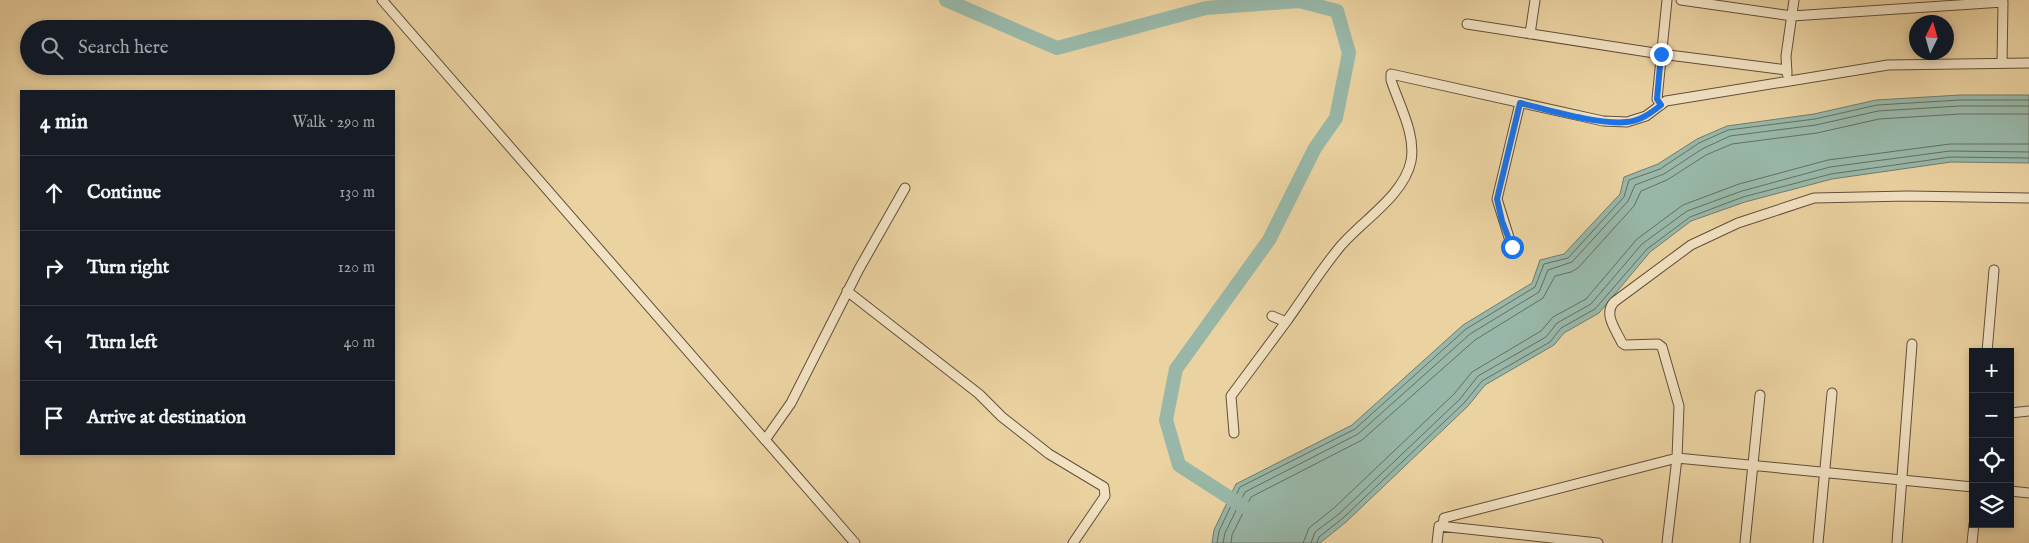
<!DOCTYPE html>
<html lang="en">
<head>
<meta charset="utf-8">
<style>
	body { margin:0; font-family:"IM FELL English",serif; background:#242831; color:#f1f3f6 }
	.controls { position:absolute; right:15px; bottom:15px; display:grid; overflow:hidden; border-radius:0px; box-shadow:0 2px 8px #0003 }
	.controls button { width:45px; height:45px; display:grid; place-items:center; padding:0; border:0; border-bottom:1px solid #363941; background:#171b24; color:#f1f3f6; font:25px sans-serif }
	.compass { position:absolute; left:1909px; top:15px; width:45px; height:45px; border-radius:50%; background:#171b24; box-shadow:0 2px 8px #0003; rotate:5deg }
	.stop { position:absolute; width:15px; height:15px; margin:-11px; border:4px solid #1a73e8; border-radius:50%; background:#fff }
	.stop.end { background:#1a73e8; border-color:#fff; box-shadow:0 1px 5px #0008 }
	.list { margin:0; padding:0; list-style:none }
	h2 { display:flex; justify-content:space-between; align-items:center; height:65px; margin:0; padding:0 20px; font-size:21px }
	h2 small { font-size:16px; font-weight:400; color:#9ea1a6 }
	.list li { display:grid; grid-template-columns:32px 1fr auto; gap:15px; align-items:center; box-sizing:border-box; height:75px; padding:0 20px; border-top:1px solid #363941 }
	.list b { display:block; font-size:19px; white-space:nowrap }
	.list em { font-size:16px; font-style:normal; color:#9ea1a6 }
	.icon { flex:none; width:28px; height:28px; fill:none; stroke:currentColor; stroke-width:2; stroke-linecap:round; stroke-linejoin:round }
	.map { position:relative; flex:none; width:2029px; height:543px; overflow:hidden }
	.search { position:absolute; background:#171b24; box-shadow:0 2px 8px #0003; left:20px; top:20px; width:375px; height:55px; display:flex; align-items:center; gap:12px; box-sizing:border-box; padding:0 18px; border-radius:28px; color:#9ea1a6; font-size:19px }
	.panel { position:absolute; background:#171b24; box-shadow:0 2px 8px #0003; left:20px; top:90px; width:375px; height:365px; border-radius:0px }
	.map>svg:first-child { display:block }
	.water { fill:#98b7a8; stroke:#707c6f }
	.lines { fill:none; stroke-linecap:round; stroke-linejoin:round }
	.shore { stroke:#666e61; stroke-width:1 }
	.river { stroke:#98b7a8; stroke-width:14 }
	.minor-casing { stroke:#61503c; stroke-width:11 }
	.minor { stroke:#f2e2c2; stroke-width:9 }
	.route { stroke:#1a73e8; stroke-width:6 }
</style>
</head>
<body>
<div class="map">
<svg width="2029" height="543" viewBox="0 0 2029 543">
	<rect width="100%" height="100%" fill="#ebd2a1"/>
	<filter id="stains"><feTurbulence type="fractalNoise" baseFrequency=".004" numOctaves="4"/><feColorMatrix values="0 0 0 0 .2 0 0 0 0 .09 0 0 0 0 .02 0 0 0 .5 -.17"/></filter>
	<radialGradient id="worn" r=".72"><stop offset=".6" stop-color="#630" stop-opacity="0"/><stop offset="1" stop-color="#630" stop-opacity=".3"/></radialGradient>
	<path class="water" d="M1960,95H2029V163L1951,162L1832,179L1745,202L1691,221L1650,252L1599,313L1564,333L1554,345L1485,385L1468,406L1346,522L1320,543H1212L1214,530L1236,484L1352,425L1463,325L1532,283L1540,260L1564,254L1620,194L1624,177L1658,164L1697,139L1727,126L1814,114L1876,100Z"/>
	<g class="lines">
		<path class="shore" d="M1217,543L1219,531L1240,487L1355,429L1466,329L1535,287L1544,264L1568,258L1624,197L1629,180L1660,169L1699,143L1728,130L1815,119L1877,105L1960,100H2029
			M1223,543L1225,533L1245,492L1358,434L1470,334L1539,292L1548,270L1572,262L1628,201L1635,185L1664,174L1702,149L1730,136L1816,125L1878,111L1960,106H2029
			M1231,543L1232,535L1251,497L1362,440L1475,340L1543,298L1555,276L1571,272L1578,268L1634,206L1641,191L1667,180L1706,155L1732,144L1817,133L1879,119L1960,114H2029
			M1303,543L1309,528L1334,508L1454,394L1472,372L1541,331L1553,317L1586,299L1637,239L1683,205L1739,184L1828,160L1950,144H2029
			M1311,543L1315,532L1339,514L1460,399L1478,376L1546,337L1557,323L1591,304L1642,244L1687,211L1742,191L1830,167L1950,151L2029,152
			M1317,543L1319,537L1343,518L1464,403L1482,381L1550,342L1561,328L1595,309L1647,249L1690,217L1743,197L1831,174L1951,157L2029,158"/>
		<path class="river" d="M946,0L1057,48L1206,8L1299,1L1337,11L1349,53L1336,118L1315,148L1269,240L1176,369L1166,420L1179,465L1244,507"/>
		<defs>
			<path id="minor" d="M382,0L855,543
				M1681,0L1792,16L2003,2L2002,63
				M1467,24L1661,54L1787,70
				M1530,34L1535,0
				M1787,74L1786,56L1794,0
				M1661,105L1657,99L1667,0
				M1512,247L1497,199L1520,103
				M847,291L979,394L1002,417L1049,454L1104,487L1105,496L1073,543
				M1272,316L1286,322C1304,297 1320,271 1339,248C1360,222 1404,196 1411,161C1416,134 1399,105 1391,80V74L1603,121L1627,122L1646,116L1666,101L1888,65L2029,63
				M1987,352L1994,270
				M2010,413L2029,411
				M1234,433L1231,396L1286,322
				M765,440L791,403L859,269L905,188
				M2010,491L2029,493
				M1443,526L1444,518L1677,458L1973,487
				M1437,543L1439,526L1598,543
				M1667,543L1677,458L1679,406L1662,347L1658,344L1625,345L1622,343C1616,330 1603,314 1614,302L1691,245L1738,223L1814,198L1908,196L2029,198
				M1745,543L1760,395
				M1818,543L1832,393
				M1897,543L1912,344
				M1972,543L1974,524"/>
		</defs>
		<use href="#minor" class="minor-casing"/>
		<use href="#minor" class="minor"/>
	</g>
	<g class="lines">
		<path class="route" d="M1512,247L1502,221L1497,199L1520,103C1549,110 1598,125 1627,122C1640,121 1651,113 1661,105L1657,99L1661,54"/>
	</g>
	<rect width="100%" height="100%" filter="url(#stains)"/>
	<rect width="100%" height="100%" fill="url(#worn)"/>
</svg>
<div class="controls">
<button>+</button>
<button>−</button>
<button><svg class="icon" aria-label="locate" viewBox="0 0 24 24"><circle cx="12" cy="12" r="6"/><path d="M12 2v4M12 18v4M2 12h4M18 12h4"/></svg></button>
<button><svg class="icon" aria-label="layers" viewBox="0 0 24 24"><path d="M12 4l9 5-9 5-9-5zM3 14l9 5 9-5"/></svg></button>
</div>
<svg class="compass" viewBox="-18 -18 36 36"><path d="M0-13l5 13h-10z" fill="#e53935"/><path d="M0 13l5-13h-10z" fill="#9ea1a6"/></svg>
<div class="stop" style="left:1512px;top:247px"></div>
<div class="stop end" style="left:1661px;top:54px"></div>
<div class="search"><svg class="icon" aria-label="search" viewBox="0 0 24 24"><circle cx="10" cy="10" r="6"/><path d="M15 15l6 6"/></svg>Search here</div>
<section class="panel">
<h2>4 min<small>Walk · 290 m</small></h2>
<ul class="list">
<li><svg class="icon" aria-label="ahead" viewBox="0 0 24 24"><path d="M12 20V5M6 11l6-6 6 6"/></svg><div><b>Continue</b></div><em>130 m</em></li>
<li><svg class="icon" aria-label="right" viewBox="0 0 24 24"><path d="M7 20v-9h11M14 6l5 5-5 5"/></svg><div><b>Turn right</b></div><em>120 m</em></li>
<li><svg class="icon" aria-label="left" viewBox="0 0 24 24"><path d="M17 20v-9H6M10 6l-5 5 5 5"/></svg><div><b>Turn left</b></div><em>40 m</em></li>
<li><svg class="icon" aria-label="arrive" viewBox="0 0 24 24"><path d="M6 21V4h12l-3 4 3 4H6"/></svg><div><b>Arrive at destination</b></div></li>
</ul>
</section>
</div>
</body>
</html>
